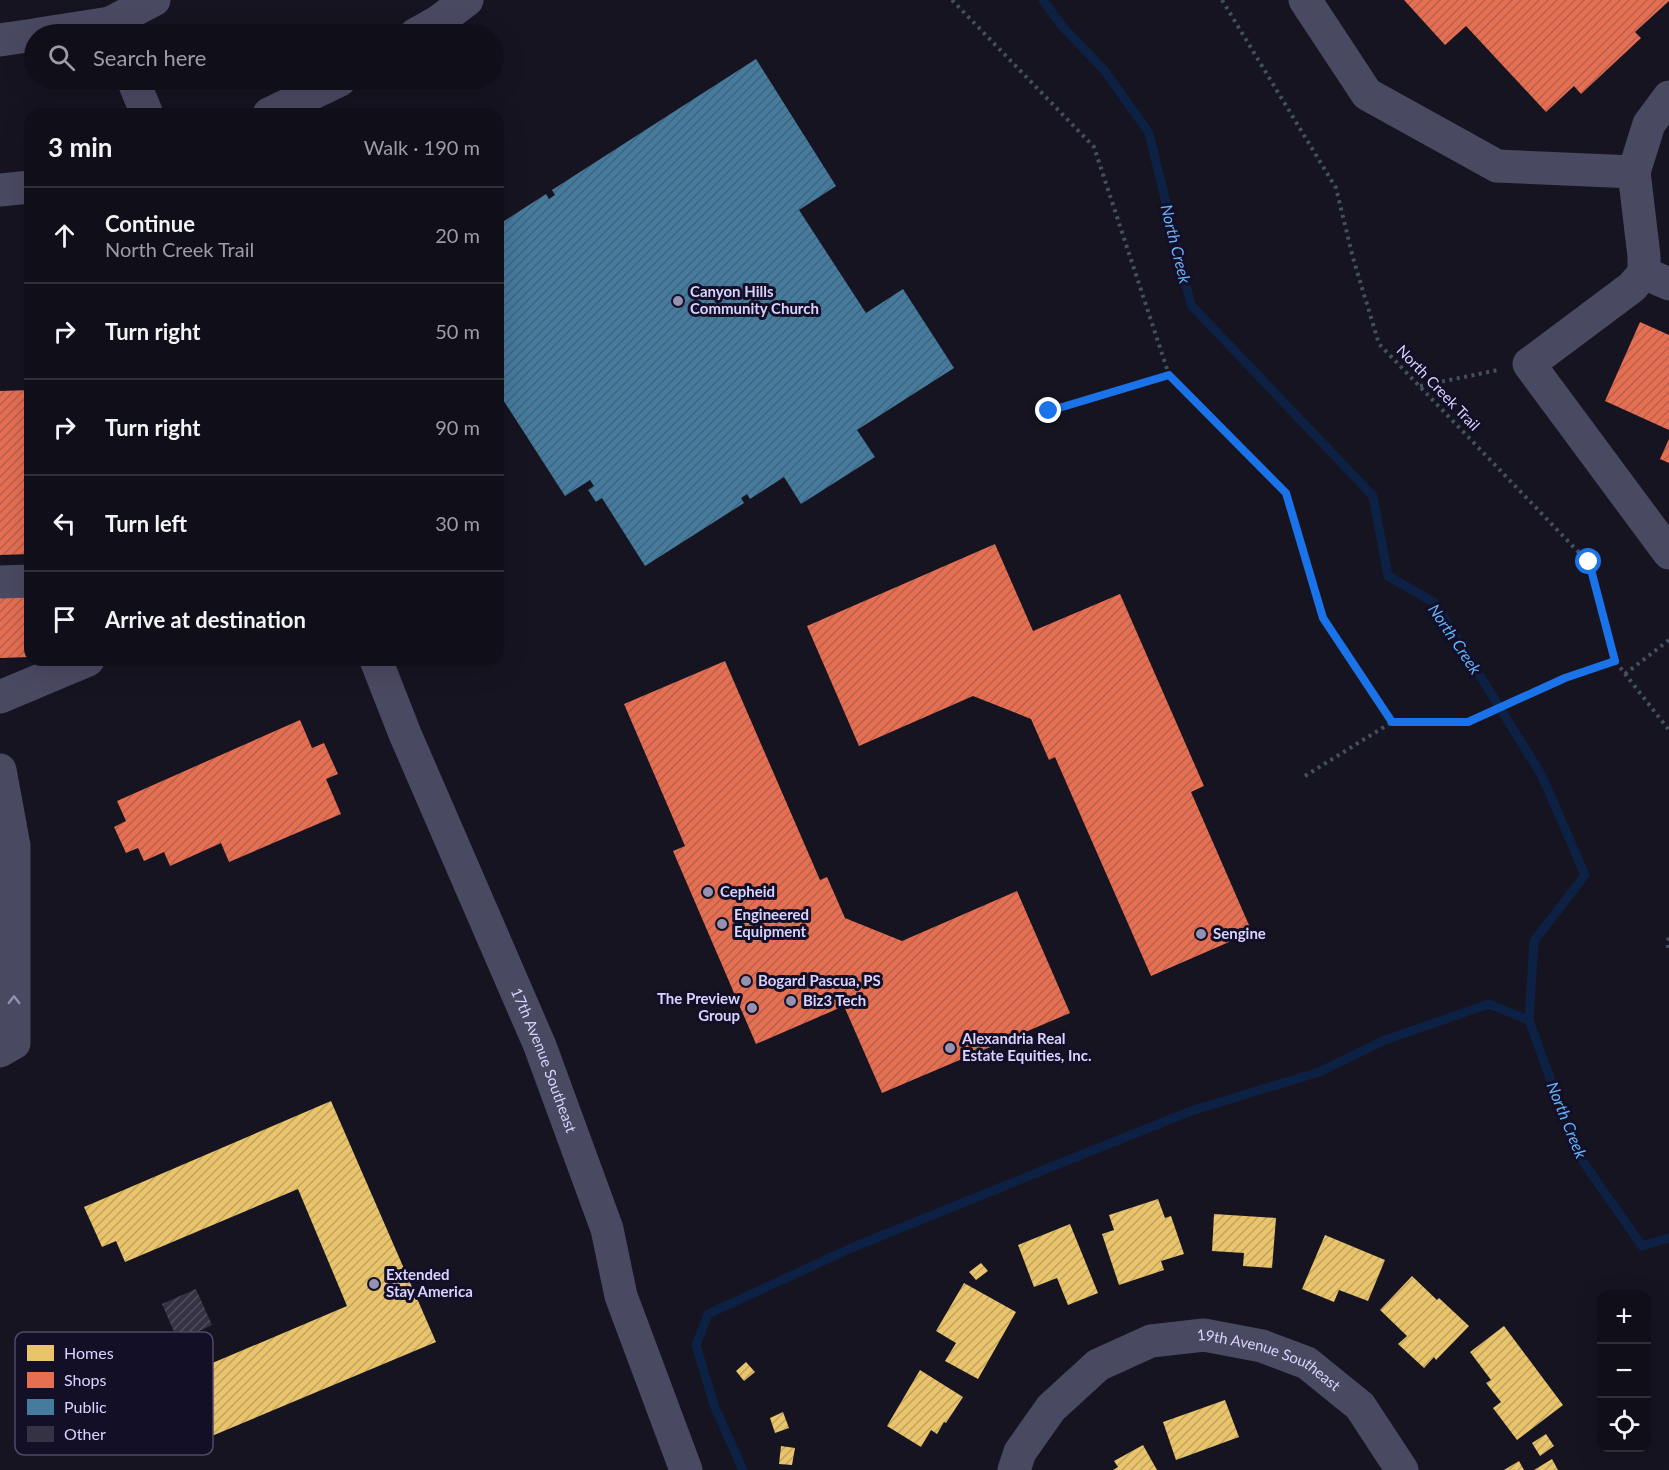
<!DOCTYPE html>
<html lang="en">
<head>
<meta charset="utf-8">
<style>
	body { margin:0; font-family:Lato,sans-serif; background:#191822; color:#f1f3f6 }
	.controls { position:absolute; right:18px; bottom:18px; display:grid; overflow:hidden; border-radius:12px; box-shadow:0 6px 24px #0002 }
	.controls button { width:54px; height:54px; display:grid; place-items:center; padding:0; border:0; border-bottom:2px solid #302f38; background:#100f19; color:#f1f3f6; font:30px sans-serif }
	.stop { position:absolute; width:18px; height:18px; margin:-14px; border:4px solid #1a73e8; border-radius:50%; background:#fff }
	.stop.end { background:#1a73e8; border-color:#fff; box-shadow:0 2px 6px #0008 }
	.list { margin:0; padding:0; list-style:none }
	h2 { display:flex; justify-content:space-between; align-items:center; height:78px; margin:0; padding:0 24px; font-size:26px }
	h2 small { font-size:20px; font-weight:400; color:#9c9ca2 }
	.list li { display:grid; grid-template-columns:39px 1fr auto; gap:18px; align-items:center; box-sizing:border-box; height:96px; padding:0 24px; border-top:2px solid #302f38 }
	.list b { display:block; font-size:22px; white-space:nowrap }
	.list p { margin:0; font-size:20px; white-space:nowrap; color:#9c9ca2 }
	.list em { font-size:20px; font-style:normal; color:#9c9ca2 }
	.icon { flex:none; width:33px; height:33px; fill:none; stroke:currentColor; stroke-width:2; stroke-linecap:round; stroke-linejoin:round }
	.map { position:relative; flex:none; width:1669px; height:1470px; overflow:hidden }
	.search { position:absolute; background:#100f19; box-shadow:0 6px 24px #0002; left:24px; top:24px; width:480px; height:66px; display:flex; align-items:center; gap:15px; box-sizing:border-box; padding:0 21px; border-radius:33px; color:#9c9ca2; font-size:22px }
	.panel { position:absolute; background:#100f19; box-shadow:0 6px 24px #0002; left:24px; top:108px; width:480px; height:558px; border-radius:18px }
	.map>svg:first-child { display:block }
	.homes { fill:url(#homes-hatch) }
	.shops { fill:url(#shops-hatch) }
	.public { fill:url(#public-hatch) }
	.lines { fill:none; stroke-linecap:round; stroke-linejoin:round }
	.stream { stroke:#0d2144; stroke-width:9 }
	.building { fill:url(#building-hatch) }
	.path { stroke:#44505f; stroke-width:4; stroke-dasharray:3 4.5; stroke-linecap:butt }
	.minor { stroke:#4a4962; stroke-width:33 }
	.oneway { stroke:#928eb0 }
	.route { stroke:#1a73e8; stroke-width:8 }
	.poi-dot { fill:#9591b1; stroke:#130f26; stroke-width:2 }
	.labels { text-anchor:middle; stroke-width:6; stroke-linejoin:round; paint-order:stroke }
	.poi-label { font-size:15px; font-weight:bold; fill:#d9d4ff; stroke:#130f26; text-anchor:start }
	.street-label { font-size:15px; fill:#d9d4ff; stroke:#130f26 }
	.water-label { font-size:16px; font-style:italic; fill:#62b6ff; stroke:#130f26 }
	.key { fill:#130f26; stroke:#4e4a67; stroke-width:1.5 }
	.key-label { font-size:16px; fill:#d9d4ff }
</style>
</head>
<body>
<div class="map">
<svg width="1669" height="1470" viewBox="0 0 1669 1470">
	<defs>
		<pattern id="homes-hatch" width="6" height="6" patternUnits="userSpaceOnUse" patternTransform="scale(1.5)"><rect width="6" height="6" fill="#e9c46a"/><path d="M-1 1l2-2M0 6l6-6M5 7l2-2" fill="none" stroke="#bfa362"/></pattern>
		<pattern id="shops-hatch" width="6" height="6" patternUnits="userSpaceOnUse" patternTransform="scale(1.5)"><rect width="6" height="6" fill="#e76f51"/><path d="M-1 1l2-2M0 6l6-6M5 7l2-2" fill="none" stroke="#b56150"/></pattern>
		<pattern id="public-hatch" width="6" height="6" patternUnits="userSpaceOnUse" patternTransform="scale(1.5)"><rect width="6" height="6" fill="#457b9d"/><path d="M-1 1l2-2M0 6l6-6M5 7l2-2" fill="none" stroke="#43637d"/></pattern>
		<pattern id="building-hatch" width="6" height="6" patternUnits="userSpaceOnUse" patternTransform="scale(1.5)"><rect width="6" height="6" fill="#343243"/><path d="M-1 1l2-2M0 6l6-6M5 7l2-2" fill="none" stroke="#514f5f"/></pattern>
	</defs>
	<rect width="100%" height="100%" fill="#161421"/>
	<path class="homes" d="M331,1101L436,1342L195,1443L190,1432H184L173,1408L187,1402L177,1378L347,1306L298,1189L125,1262L116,1241L102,1247L84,1207Z
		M1158,1199L1165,1218L1171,1216L1184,1254L1161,1261L1164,1270L1119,1285L1102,1234L1114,1230L1109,1215Z
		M1214,1214L1276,1218L1272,1268L1243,1266L1244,1253L1212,1251Z
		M1070,1224L1098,1293L1068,1305L1057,1278L1034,1287L1018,1245Z
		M1325,1235L1385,1260L1368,1301L1339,1290L1334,1302L1302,1289Z
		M981,1263L988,1271L976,1280L969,1272Z
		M1412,1276L1437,1300L1439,1298L1469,1326L1436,1360L1434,1357L1424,1368L1398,1344L1407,1336L1380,1310Z
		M964,1283L1016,1312L978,1379L945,1361L956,1343L936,1331Z
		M1504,1326L1563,1405L1517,1440L1493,1408L1501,1402L1486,1383L1491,1380L1470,1352Z
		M746,1362L755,1372L744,1381L736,1371Z
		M920,1370L963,1397L946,1423L944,1422L937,1434L931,1430L921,1447L887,1426Z
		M1225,1400L1239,1437L1176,1460L1163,1422Z
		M783,1412L789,1428L775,1433L770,1418Z
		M1546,1434L1554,1446L1540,1456L1532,1443Z
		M1143,1445L1157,1470H1113L1118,1467L1114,1461Z
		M781,1446L795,1448L792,1465L779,1464Z
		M1552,1459L1558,1470H1534Z
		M1519,1461L1524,1470H1504Z"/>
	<path class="shops" d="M1404,0H1669V1L1635,32L1641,38L1581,94L1574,86L1546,112L1466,26L1445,45Z
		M1640,322L1669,335V430L1605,401Z
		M30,390V554L0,555V391Z
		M1669,439V463L1660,459Z
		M995,544L1033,631L1120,594L1204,786L1191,792L1252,932L1151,976L1055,757L1049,760L1031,719L973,696L859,746L807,626Z
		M30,590V657L0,658V591Z
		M725,661L820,880L827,877L845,918L902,941L1017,891L1070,1013L882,1093L844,1006L756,1044L673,851L685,846L624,704Z
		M300,720L312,748L324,743L338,774L326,779L341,814L229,862L221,843L170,866L164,852L144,861L138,848L126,853L114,827L126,821L117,801Z"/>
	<path class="public" d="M756,59L836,186L799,210L866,313L903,289L954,368L857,430L875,457L801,504L784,477L750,499L747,494L741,498L744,503L645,566L602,498L596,502L588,490L594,486L590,480L565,496L498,392V347L502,344L498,338V225L546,194L549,199L555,195L552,190Z"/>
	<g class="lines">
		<path class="stream" d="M1043,0L1062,26L1104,70L1149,133L1191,305L1373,496L1388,576L1435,603L1542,776L1585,875L1534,941L1529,1020L1577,1153L1642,1246L1669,1238
			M743,1470L714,1405L696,1345L708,1314L849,1249L1046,1169L1191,1111L1319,1072L1385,1040L1489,1004L1529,1020"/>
	</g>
	<path class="building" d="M196,1289L212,1325L178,1341L162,1304Z"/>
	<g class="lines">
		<path class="path" d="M952,0L1094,147L1169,375L1286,493L1323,618L1392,722H1468L1565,678L1615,661
			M1222,0L1336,188L1353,258L1379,344L1589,563L1615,661L1669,730
			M1420,386L1498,370
			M1049,411L1169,375
			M1625,674L1669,640
			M1305,776L1392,722
			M1669,938L1667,942L1669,952"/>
		<g class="minor">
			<path d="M1305,0L1367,94L1497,166L1634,172L1644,256V273L1632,287L1529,364L1669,553"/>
			<path d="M39,34L110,23"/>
			<path d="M115,34L110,23L154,0"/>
			<path d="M416,34L439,21L467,0"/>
			<path d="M0,40L34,35"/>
			<path d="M133,80L147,114"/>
			<path d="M269,114L340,80"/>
			<path d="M1634,172L1649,124L1669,97"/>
			<path d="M0,190L30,187"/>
			<path d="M1644,273L1669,284"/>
			<path d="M0,582L30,581"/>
			<path id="s1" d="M376,660L405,734L540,1046L607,1229L621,1296L686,1470"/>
			<path d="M0,697L88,660"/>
			<path d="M0,770L14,846V1043L0,1051"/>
			<path id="s2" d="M1014,1470L1020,1452L1051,1408L1098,1365L1151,1341L1204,1335L1262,1346L1307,1363L1360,1406L1402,1470"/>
		</g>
	</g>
	<defs><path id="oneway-chevron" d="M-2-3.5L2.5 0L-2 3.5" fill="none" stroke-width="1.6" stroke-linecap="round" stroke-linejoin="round" transform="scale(1.5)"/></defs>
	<use class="oneway" href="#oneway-chevron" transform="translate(14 1000) rotate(-90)"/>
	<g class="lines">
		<path class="route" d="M1049,411L1169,375L1286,493L1323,618L1392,722H1468L1565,678L1615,661L1589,562"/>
	</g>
	<g class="poi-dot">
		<circle cx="678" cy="301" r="6"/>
		<circle cx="708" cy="892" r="6"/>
		<circle cx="722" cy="924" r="6"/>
		<circle cx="1201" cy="934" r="6"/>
		<circle cx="746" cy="981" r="6"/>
		<circle cx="791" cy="1001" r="6"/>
		<circle cx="752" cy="1008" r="6"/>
		<circle cx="950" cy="1048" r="6"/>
		<circle cx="374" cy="1284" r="6"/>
	</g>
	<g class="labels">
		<g class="poi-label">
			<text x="690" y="297">Canyon Hills<tspan x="690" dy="17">Community Church</tspan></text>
			<text x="720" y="897">Cepheid</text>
			<text x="734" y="920">Engineered<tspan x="734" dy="17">Equipment</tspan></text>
			<text x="1213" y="939">Sengine</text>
			<text x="758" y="986">Bogard Pascua, PS</text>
			<text x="740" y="1004" text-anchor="end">The Preview<tspan x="740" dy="17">Group</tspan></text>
			<text x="803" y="1006">Biz3 Tech</text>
			<text x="962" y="1044">Alexandria Real<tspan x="962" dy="17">Estate Equities, Inc.</tspan></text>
			<text x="386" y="1280">Extended<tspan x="386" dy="17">Stay America</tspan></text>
		</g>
		<g class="street-label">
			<text transform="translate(1438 388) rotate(46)" y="5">North Creek Trail</text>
			<text dy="5" stroke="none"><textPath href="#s1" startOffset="434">17th Avenue Southeast</textPath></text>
			<text dy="5" stroke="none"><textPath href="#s2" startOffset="318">19th Avenue Southeast</textPath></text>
		</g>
		<g class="water-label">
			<text transform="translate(1176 244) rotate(76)" y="6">North Creek</text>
			<text transform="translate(1455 639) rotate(56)" y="6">North Creek</text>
			<text transform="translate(1567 1120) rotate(68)" y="6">North Creek</text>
		</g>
	</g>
	<rect x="15" y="1332" width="198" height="123" rx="9" class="key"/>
	<rect x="27" y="1345" width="27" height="16" fill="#e9c46a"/>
	<rect x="27" y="1372" width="27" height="16" fill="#e76f51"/>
	<rect x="27" y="1399" width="27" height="16" fill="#457b9d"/>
	<rect x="27" y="1426" width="27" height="16" fill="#343243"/>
	<g class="key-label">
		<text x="64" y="1359">Homes</text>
		<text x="64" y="1386">Shops</text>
		<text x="64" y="1413">Public</text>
		<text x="64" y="1440">Other</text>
	</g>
</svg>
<div class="controls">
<button>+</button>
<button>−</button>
<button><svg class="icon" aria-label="locate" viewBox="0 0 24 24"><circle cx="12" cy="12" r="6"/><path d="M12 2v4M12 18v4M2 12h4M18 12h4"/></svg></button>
</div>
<div class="stop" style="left:1589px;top:562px"></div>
<div class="stop end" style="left:1049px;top:411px"></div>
<div class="search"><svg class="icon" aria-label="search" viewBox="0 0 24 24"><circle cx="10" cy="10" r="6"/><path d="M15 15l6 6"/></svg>Search here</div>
<section class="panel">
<h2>3 min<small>Walk · 190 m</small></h2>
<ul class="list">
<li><svg class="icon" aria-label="ahead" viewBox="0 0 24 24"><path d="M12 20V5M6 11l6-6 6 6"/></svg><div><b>Continue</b><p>North Creek Trail</p></div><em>20 m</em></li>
<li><svg class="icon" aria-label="right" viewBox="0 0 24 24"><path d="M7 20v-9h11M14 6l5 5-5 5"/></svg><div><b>Turn right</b></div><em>50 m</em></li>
<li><svg class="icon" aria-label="right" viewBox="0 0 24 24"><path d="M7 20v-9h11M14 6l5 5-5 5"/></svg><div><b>Turn right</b></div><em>90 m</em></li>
<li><svg class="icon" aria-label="left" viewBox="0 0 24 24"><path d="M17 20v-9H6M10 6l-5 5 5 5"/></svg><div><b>Turn left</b></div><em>30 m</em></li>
<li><svg class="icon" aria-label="arrive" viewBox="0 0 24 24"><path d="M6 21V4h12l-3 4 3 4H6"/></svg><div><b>Arrive at destination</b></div></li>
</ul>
</section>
</div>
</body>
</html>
